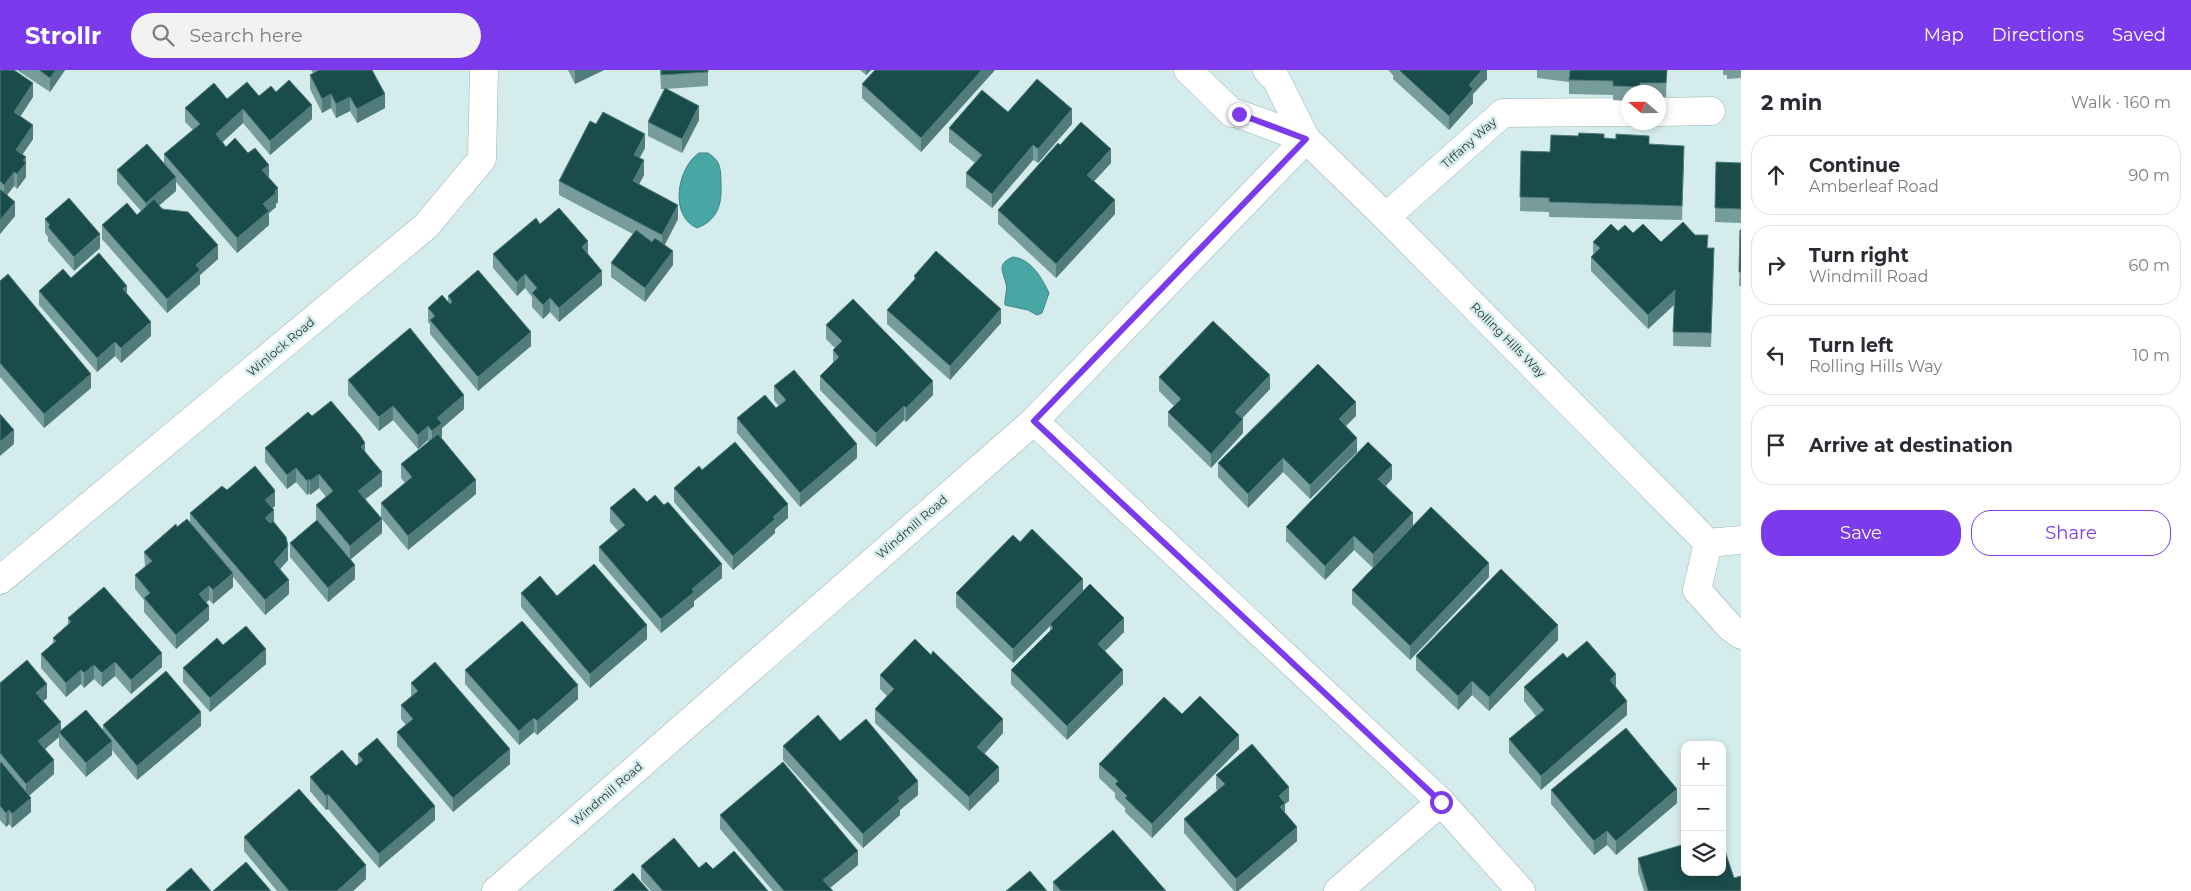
<!DOCTYPE html>
<html lang="en">
<head>
<meta charset="utf-8">
<style>
	body { margin:0; font-family:Montserrat,sans-serif; background:#f2f2f3; color:#2b2b33 }
	.controls { position:absolute; right:15px; bottom:15px; display:grid; overflow:hidden; border-radius:10px; box-shadow:0 2px 8px #0003 }
	.controls button { width:45px; height:45px; display:grid; place-items:center; padding:0; border:0; border-bottom:1px solid #e1e1e2; background:#fff; color:#2b2b33; font:25px sans-serif }
	.compass { position:absolute; left:1621px; top:15px; width:45px; height:45px; border-radius:50%; background:#fff; box-shadow:0 2px 8px #0003; rotate:290deg }
	.stop { position:absolute; width:15px; height:15px; margin:-11px; border:4px solid #7c3aed; border-radius:50%; background:#fff }
	.stop.end { background:#7c3aed; border-color:#fff; box-shadow:0 1px 5px #0008 }
	.list { margin:0; padding:0; list-style:none }
	h2 { display:flex; justify-content:space-between; align-items:center; height:65px; margin:0; padding:0 20px; font-size:21px }
	h2 small { font-size:16px; font-weight:400; color:#7c7c81 }
	.list li { display:grid; grid-template-columns:32px 1fr auto; gap:15px; align-items:center; box-sizing:border-box; height:80px; margin:0 10px 10px; padding:0 10px; border:1px solid #e1e1e2; border-radius:20px }
	.list b { display:block; font-size:19px; white-space:nowrap }
	.list p { margin:0; font-size:16px; white-space:nowrap; color:#7c7c81 }
	.list em { font-size:16px; font-style:normal; color:#7c7c81 }
	.actions { display:flex; gap:10px; padding:15px 20px }
	.actions a { flex:1; padding:11px 0; border:1px solid #7c3aed; border-radius:20px; text-align:center; font-size:18px; color:#7c3aed }
	.actions .main { background:#7c3aed; color:#fff }
	.icon { flex:none; width:28px; height:28px; fill:none; stroke:currentColor; stroke-width:2; stroke-linecap:round; stroke-linejoin:round }
	.map { position:relative; flex:none; width:1741px; height:821px; overflow:hidden }
	header { display:flex; align-items:center; gap:30px; box-sizing:border-box; height:70px; padding:0 25px; background:#7c3aed; color:#fff }
	header strong { font-size:24px }
	nav { display:flex; gap:28px; margin-inline-start:auto; font-size:18px }
	.search { width:350px; height:45px; background:#f2f2f3; display:flex; align-items:center; gap:12px; box-sizing:border-box; padding:0 18px; border-radius:28px; color:#7c7c81; font-size:19px }
	main { display:flex }
	aside { flex:1; background:#fff }
	.map>svg:first-child { display:block }
	.water { fill:#48a6a5; stroke:#408584 }
	.lines { fill:none; stroke-linecap:round; stroke-linejoin:round }
	.street-casing { stroke:#9bb2b2; stroke-width:29 }
	.secondary-casing { stroke:#9bb2b2; stroke-width:29 }
	.street { stroke:#fff; stroke-width:28 }
	.secondary { stroke:#fff; stroke-width:28 }
	.wall { fill:#779c9c }
	.shaded-wall { fill:#527c7c }
	.building { fill:#1a4c4c; stroke:#527c7c }
	.route { stroke:#7c3aed; stroke-width:6 }
	.labels { text-anchor:middle; stroke-width:5; stroke-linejoin:round; paint-order:stroke }
	.street-label { font-size:12px; fill:#2d3737; stroke:#d4eceb }
</style>
</head>
<body>
<header>
<strong>Strollr</strong>
<div class="search"><svg class="icon" aria-label="search" viewBox="0 0 24 24"><circle cx="10" cy="10" r="6"/><path d="M15 15l6 6"/></svg>Search here</div>
<nav><a>Map</a><a>Directions</a><a>Saved</a></nav>
</header>
<main>
<div class="map">
<svg width="1741" height="821" viewBox="0 0 1741 821">
	<rect width="100%" height="100%" fill="#d4eceb"/>
	<path class="water" d="M699,83H708C711,85 715,88 717,91C721,97 721,107 721,114C722,134 718,150 697,158C669,146 677,98 699,83Z
		M1013,187C1031,189 1042,208 1049,223L1042,243L1037,245L1028,240L1005,235C1004,228 1008,221 1006,214C1003,201 996,194 1013,187Z"/>
	<g class="lines">
		<defs>
			<path id="street" d="M1658,42L1711,41
				M1386,147L1503,43L1628,42
				M1034,351L1441,732L1521,821
				M0,510L426,156L482,89L484,0
				M496,821L1034,351L1306,69
				M1338,821L1441,732"/>
			<path id="secondary" d="M1188,0L1232,43L1239,44L1306,69
				M1267,0L1276,9L1306,69L1386,147L1708,473
				M1708,473L1697,520L1730,557L1741,565
				M1708,473L1741,470"/>
		</defs>
		<use href="#street" class="street-casing"/>
		<use href="#secondary" class="secondary-casing"/>
		<use href="#street" class="street"/>
		<use href="#secondary" class="secondary"/>
	</g>
	<path class="wall" d="M0,0L33,27L20,47L33,69L22,85L26,92V107L17,119L14,116L7,125L15,146L0,164Z
		M17,0H65L50,22Z
		M311,0H373L385,38L357,53L350,41L336,48L331,38L322,43L310,19V5L313,3Z
		M568,0H604L575,14Z
		M660,0H708V16L666,19L699,50L682,83L648,66V52L665,19H661Z
		M860,0H871L866,5Z
		M995,0L921,82L862,28V14Z
		M1388,0H1487V9L1473,24V33L1449,60L1393,9V5Z
		M1537,0H1667L1666,27H1658V22H1628V31L1613,30V25L1569,24V12L1537,8Z
		M1723,0H1741V8L1727,9V5H1723Z
		M276,22L312,49L270,85L243,53L223,72L226,77L269,108L278,132L276,134V137L269,143V155L237,183L176,112V121L159,135L218,189L200,205V214L167,243L102,169V155L137,145L141,141L117,114V100L164,93V84L193,60L185,52V38L227,29L259,26Z
		M1008,42L1072,54L1038,93L1033,90L992,138L966,117V103L975,93L949,72V58Z
		M1604,68L1649,74L1684,90L1682,150L1549,147V142L1520,141L1521,81L1550,82Z
		M1060,75L1111,93L1094,111L1115,144L1056,208L998,154V140Z
		M645,78L639,88L644,105L638,115L678,149L665,175L673,195L645,232L611,207V193L633,164L559,125V111Z
		M1716,92L1741,93V153L1715,152Z
		M45,149L100,178L74,201L48,171V167L45,163Z
		M540,154L588,184L602,215L559,252L550,242L543,249L532,237V227L525,218L517,226L493,198V184Z
		M1741,160V216H1739Z
		M1618,161L1633,163L1661,172L1708,178L1714,192L1711,277L1673,276L1674,235L1648,259L1591,201V187L1593,184V172Z
		M914,206L1001,253L950,310L887,254V240L914,210Z
		M71,208L127,224L151,266L121,293L115,286L97,302L39,235V221Z
		M0,211L91,318L44,358L0,307Z
		M448,226L531,276L478,321L430,264V254L428,252V238L448,231Z
		M826,255L933,325L906,352L904,350L876,377L820,320V306L833,293V280L835,278L826,269Z
		M1159,307L1270,319L1242,348L1243,363L1211,398L1168,356V342L1174,336L1159,321Z
		M348,310L464,339L442,358L441,367L476,424L408,480L381,448V433L405,413L401,408V394L429,372L428,370L418,379L393,350L379,361L348,325Z
		M774,316L857,388L800,437L737,363V348L776,338L779,336L774,330Z
		M312,346L365,381L382,416L365,429L382,463L351,489L355,509L328,532L290,487V473L317,450L316,449V435L326,427L319,418L310,425L309,423L307,425L296,412L287,419L265,392V378Z
		M1356,346L1345,356L1357,382L1310,429L1283,402L1248,438L1218,407V393Z
		M702,400L788,448L775,459V463L733,500L674,432V418Z
		M1392,409L1386,416L1413,456L1489,507L1410,590L1352,534V520L1373,498L1354,480L1325,510L1286,471V457Z
		M227,420L275,436L273,438L274,454L288,490L280,499L289,524L265,545L233,507V517L213,534L209,530L206,532L209,550L176,579L144,542V530L135,519V505L145,497L144,482L177,457L190,454V443Z
		M647,432L722,508L694,531V536L661,563L599,491V477L618,461L610,452V438Z
		M1020,472L1083,521L1124,562L1105,581L1123,614L1067,670L1011,614V600L1050,562V556L1013,593L956,537V523Z
		M521,523L557,526L647,569L590,618L521,537Z
		M68,548L162,597L131,624L115,606L102,617L94,609L84,618L81,614L66,627L41,598V584L53,573V568L68,555Z
		M1558,570L1489,641L1472,625L1458,640L1416,600V586Z
		M223,575L266,594L210,642L183,612V598Z
		M1567,588L1616,617L1627,645L1541,720L1509,683V669L1536,646L1524,631V617Z
		M465,600L578,629L537,665L534,662L519,675L465,614Z
		M880,605L1003,663L984,684L999,711L969,741L875,653V639L887,626L880,619Z
		M0,613L47,628L43,631L61,661H103V655L201,656L137,710L112,680V685L86,707L59,676V667L45,679L54,704L29,726L31,742L12,758L9,754L6,757L0,750Z
		M411,613L510,694L453,742L397,676V662L406,655L401,649V635L411,627Z
		M840,671L918,725L900,740V745L863,778L783,690V676Z
		M1239,679L1152,768L1125,742V738L1115,728V723L1099,708V694Z
		M358,684L435,750L379,798L328,739L326,740L310,721V707L356,696L358,694Z
		M1216,705L1289,731L1285,734V743L1297,771L1238,821H1234L1184,763V749L1218,721L1216,719Z
		M1551,720L1677,733L1616,785L1607,775L1594,785L1551,734Z
		M720,745L858,795L830,818L833,821H773L720,759Z
		M244,767L366,809L353,821H277L244,781Z
		M1638,788L1734,808L1741,821H1644L1638,802Z
		M641,796L699,798L713,799L768,821H651L641,810Z
		M1053,812L1166,821H1053Z"/>
	<path class="shaded-wall" d="M56,0H65L50,22V8Z
		M575,0H604L575,14Z
		M866,0H871L866,5Z
		M982,0H995L921,82V68Z
		M1482,0H1487V9L1473,24V33L1449,60V46L1469,15Z
		M33,13V27L14,56V42Z
		M331,24V38L322,43V29Z
		M385,24V38L357,53V39Z
		M350,27V41L336,48V34Z
		M312,35V49L270,85V71Z
		M699,36V50L682,83V69Z
		M243,39V53L216,78V64Z
		M1072,39V54L1038,93V79Z
		M33,55V69L16,94V80Z
		M645,64V78L634,99V85Z
		M1033,75V90L992,138V124Z
		M1111,79V93L1087,119V105Z
		M26,87V107L17,119V104L23,90Z
		M644,90V105L633,126V111Z
		M269,95V109L262,100Z
		M14,102V116L4,129V115Z
		M176,107V121L146,147V133Z
		M278,118V132L276,134V137L269,143V155L237,183V168L263,134Z
		M1115,130V144L1056,208V194Z
		M15,132V146L0,164V150Z
		M678,135V149L662,179V165Z
		M100,164V178L74,201V187Z
		M588,171V185L582,177Z
		M218,175V189L200,205V214L167,243V229L196,195Z
		M673,181V195L645,232V218Z
		M602,201V215L559,252V238Z
		M525,204V218L517,226V212Z
		M127,216V230L123,219Z
		M1675,220V234L1648,259V245Z
		M550,228V242L543,249V235Z
		M1001,239V253L950,310V296Z
		M151,252V266L121,293V278Z
		M531,262V276L478,321V307Z
		M115,272V286L97,302V288Z
		M91,304V318L44,358V344Z
		M1270,305V319L1235,356V342Z
		M933,311V325L906,352V338Z
		M464,325V339L442,358V367L432,375V361L437,348Z
		M1356,332V346L1339,363V349Z
		M393,336V350L379,361V347Z
		M904,336V350L876,377V363Z
		M1243,349V363L1211,398V384Z
		M428,356V370L418,379V365Z
		M14,360V374L0,386V372Z
		M1357,368V382L1310,429V415Z
		M365,373V387L361,377Z
		M857,374V388L800,437V423Z
		M1283,388V402L1248,438V424Z
		M1392,395V409L1378,423V409Z
		M296,398V412L287,419V405Z
		M382,402V416L358,435V421Z
		M319,404V418L310,425V411Z
		M309,409V423L307,425V411Z
		M476,410V424L408,480V466Z
		M275,422V436L265,444V430Z
		M788,434V448L775,459V463L733,500V486L773,447Z
		M274,440V454L265,462V448Z
		M1413,443V457L1373,498V484Z
		M382,449V463L350,490V476Z
		M1354,466V480L1325,510V496Z
		M288,476V490L274,506V492Z
		M1489,493V507L1410,590V576Z
		M722,494V508L694,531V536L661,563V549L692,519Z
		M355,495V509L328,532V518Z
		M233,503V517L213,534V520Z
		M1083,509V523L1050,554V556L1013,593V579Z
		M289,510V524L265,545V530Z
		M209,516V530L199,539V524Z
		M209,536V550L176,579V565Z
		M1124,548V562L1098,588V574Z
		M647,555V569L590,618V604Z
		M1558,555V570L1489,641V627Z
		M266,579V594L210,642V628Z
		M162,583V597L131,624V610Z
		M115,592V606L102,617V603Z
		M94,595V609L84,618V603Z
		M81,600V614L66,627V613Z
		M1123,600V614L1067,670V656Z
		M1616,604V619L1610,610Z
		M1472,611V625L1458,640V626Z
		M47,614V628L36,637V623Z
		M578,615V629L537,665V651Z
		M1627,631V645L1541,720V706Z
		M201,642V656L137,710V696Z
		M534,648V662L519,675V661Z
		M1003,649V663L977,692V677Z
		M61,652V664L59,662V667L38,685V671Z
		M1239,665V679L1152,768V754Z
		M112,671V685L86,707V693Z
		M510,679V694L453,742V728Z
		M54,690V704L26,728V714Z
		M999,697V711L969,741V727Z
		M918,711V725L900,740V745L863,778V764L898,728Z
		M1289,717V731L1285,734V747L1280,751L1279,726Z
		M1677,719V733L1616,785V771Z
		M328,724V739L326,740V726Z
		M31,728V742L12,758V744Z
		M435,736V750L379,798V784Z
		M9,740V754L6,757V743Z
		M1297,757V771L1238,821H1236V809Z
		M1607,761V775L1594,785V771Z
		M858,781V795L826,821L823,810Z
		M366,795V809L353,821H337Z"/>
	<path class="building" d="M0,0H14L33,13L14,42L33,55L16,80L26,87L23,90L26,93L17,104L14,102L4,115L0,111Z
		M39,0H56L50,8Z
		M319,0H372L385,24L357,39L350,27L336,34L331,24L322,29L310,5Z
		M661,0H708V2L661,5Z
		M875,0H982L921,68L862,14Z
		M1399,0H1482L1469,15L1473,19L1449,46Z
		M1570,0H1667L1666,13H1640V17L1613,16V11L1569,10Z
		M1037,9L1072,39L1038,79L1033,75L992,124L966,103L982,85L949,58L982,20L1008,42Z
		M289,10L312,35L270,71L243,39L216,64L226,77L235,68L248,83L255,78L269,95L262,100L278,118L275,121L276,123L263,134L269,141L237,168L164,84L200,54L185,38L214,13L227,29L247,12L259,26L271,16L276,22Z
		M665,18L699,36L682,69L648,52Z
		M603,42L645,64L634,85L644,90L633,111L678,135L662,165L559,111L590,51L596,54Z
		M1081,52L1111,79L1087,105L1115,130L1056,194L998,140L1058,73L1060,75Z
		M1579,63L1604,64V68L1616,69V64L1649,66V74L1684,76L1682,136L1549,132V128L1520,127L1521,81L1550,82L1551,65L1578,66Z
		M147,74L176,107L146,133L117,100Z
		M1716,92L1741,93V139L1715,138Z
		M0,119L15,132L0,150Z
		M69,128L100,164L74,187L48,157L50,155L45,149Z
		M154,129L162,139L188,142L218,175L196,195L200,200L167,229L102,155L127,133L137,145Z
		M559,138L588,171L582,177L602,201L559,238L550,228L543,235L532,223L537,218L525,204L517,212L493,184L536,148L540,154Z
		M1683,152L1695,165H1708L1707,178H1714L1711,263L1673,262L1675,220L1648,245L1591,187L1600,178L1593,172L1611,154L1618,161L1625,155L1633,163L1643,154L1661,172Z
		M636,160L652,172L655,168L673,181L645,218L611,193Z
		M1740,160H1741V202H1739Z
		M936,181L1001,239L950,296L887,240L916,208L914,206Z
		M99,183L127,216L123,219L151,252L121,278L115,272L97,288L39,221L63,199L71,208Z
		M478,200L531,262L478,307L430,250L435,246L428,238L442,225L450,234L452,231L448,226Z
		M8,204L91,304L44,344L0,293V211Z
		M853,229L933,311L906,338L904,336L876,363L820,306L839,287L833,280L842,271L826,255Z
		M1213,251L1270,305L1235,342L1243,349L1211,384L1168,342L1181,329L1159,307Z
		M410,258L464,325L437,348L442,353L432,361L428,356L418,365L393,336L379,347L348,310Z
		M1318,294L1356,332L1339,349L1357,368L1310,415L1283,388L1248,424L1218,393Z
		M794,300L857,374L800,423L737,348L765,325L776,338L786,330L774,316Z
		M331,331L360,365L365,373L361,377L382,402L358,421L382,449L350,476L316,435L333,421L319,404L310,411L309,409L307,411L296,398L287,405L265,378L308,342L312,346Z
		M0,344L14,360L0,372Z
		M438,364L476,410L408,466L381,433L412,407L401,394Z
		M735,372L788,434L773,447L775,449L733,486L674,418L699,396L702,400Z
		M1368,372L1392,395L1378,409L1413,443L1373,484L1354,466L1325,496L1286,457Z
		M255,396L274,419L275,422L265,430L274,440L265,448L270,453L273,451L286,467L288,476L274,492L289,510L265,530L190,443L222,416L227,420Z
		M634,418L647,432L655,425L664,435L668,432L722,494L692,519L694,522L661,549L599,477L625,455L610,438Z
		M1431,437L1489,493L1410,576L1352,520Z
		M187,449L233,503L213,520L209,516L199,524L209,536L176,565L144,528L150,523L135,505L152,491L144,482L176,454L177,457Z
		M317,450L355,495L328,518L290,473Z
		M1032,459L1083,509L1013,579L956,523L1013,465L1020,472Z
		M594,494L647,555L590,604L521,523L540,506L557,526Z
		M1501,499L1558,555L1489,627L1472,611L1458,626L1416,586Z
		M1090,514L1124,548L1098,574L1123,600L1067,656L1011,600L1053,558L1050,554Z
		M104,517L162,583L131,610L115,592L102,603L94,595L84,603L81,600L66,613L41,584L56,571L53,568L71,552L68,548Z
		M522,551L578,615L537,651L534,648L519,661L465,600Z
		M246,556L266,579L210,628L183,598L217,568L223,575Z
		M915,569L931,585L933,581L1003,649L977,677L999,697L969,727L875,639L894,619L880,605Z
		M1587,571L1616,604L1610,610L1627,631L1541,706L1509,669L1544,640L1524,617L1563,583L1567,588Z
		M27,590L47,614L36,623L61,652L38,671L54,690L26,714L0,683V613Z
		M435,592L510,679L453,728L397,662L413,649L401,635L418,621L411,613Z
		M166,601L201,642L137,696L103,655Z
		M1200,626L1239,665L1152,754L1125,728L1127,726L1115,714L1118,711L1099,694L1164,627L1182,644Z
		M86,640L112,671L86,693L59,662Z
		M818,645L840,671L866,649L918,711L898,728L900,731L863,764L783,676Z
		M1626,658L1677,719L1616,771L1607,761L1594,771L1551,720Z
		M377,668L435,736L379,784L328,724L326,726L310,707L342,680L356,696L363,690L358,684Z
		M1252,674L1289,717L1279,726L1285,733L1280,737L1297,757L1236,809L1184,749L1225,714L1216,705Z
		M1,692L31,728L12,744L9,740L6,743L0,736V693Z
		M783,692L858,781L823,810L833,821H784L720,745Z
		M299,719L366,795L337,821H289L244,767Z
		M1113,760L1166,821H1061L1053,812Z
		M674,768L699,798L706,792L713,799L734,781L768,821H663L641,796Z
		M1722,772L1734,808L1741,806V821H1648L1638,788L1685,774V802H1722Z
		M246,792L271,821H213Z
		M191,798L211,821H167L166,820Z
		M1030,801L1047,821H1006Z
		M633,803L649,821H613Z"/>
	<g class="lines">
		<path class="route" d="M1239,44L1306,69L1034,351L1441,732"/>
	</g>
	<g class="labels">
		<g class="street-label">
			<text transform="translate(1469 73) rotate(-42)" y="4">Tiffany Way</text>
			<text transform="translate(1508 270) rotate(45)" y="4">Rolling Hills Way</text>
			<text transform="translate(281 277) rotate(-40)" y="4">Winlock Road</text>
			<text transform="translate(912 457) rotate(-41)" y="4">Windmill Road</text>
			<text transform="translate(607 724) rotate(-41)" y="4">Windmill Road</text>
		</g>
	</g>
</svg>
<div class="controls">
<button>+</button>
<button>−</button>
<button><svg class="icon" aria-label="layers" viewBox="0 0 24 24"><path d="M12 4l9 5-9 5-9-5zM3 14l9 5 9-5"/></svg></button>
</div>
<svg class="compass" viewBox="-18 -18 36 36"><path d="M0-13l5 13h-10z" fill="#e53935"/><path d="M0 13l5-13h-10z" fill="#7c7c81"/></svg>
<div class="stop" style="left:1441px;top:732px"></div>
<div class="stop end" style="left:1239px;top:44px"></div>
</div>
<aside>
<h2>2 min<small>Walk · 160 m</small></h2>
<ul class="list">
<li><svg class="icon" aria-label="ahead" viewBox="0 0 24 24"><path d="M12 20V5M6 11l6-6 6 6"/></svg><div><b>Continue</b><p>Amberleaf Road</p></div><em>90 m</em></li>
<li><svg class="icon" aria-label="right" viewBox="0 0 24 24"><path d="M7 20v-9h11M14 6l5 5-5 5"/></svg><div><b>Turn right</b><p>Windmill Road</p></div><em>60 m</em></li>
<li><svg class="icon" aria-label="left" viewBox="0 0 24 24"><path d="M17 20v-9H6M10 6l-5 5 5 5"/></svg><div><b>Turn left</b><p>Rolling Hills Way</p></div><em>10 m</em></li>
<li><svg class="icon" aria-label="arrive" viewBox="0 0 24 24"><path d="M6 21V4h12l-3 4 3 4H6"/></svg><div><b>Arrive at destination</b></div></li>
</ul>
<div class="actions"><a class="main">Save</a><a>Share</a></div>
</aside>
</main>
</body>
</html>
